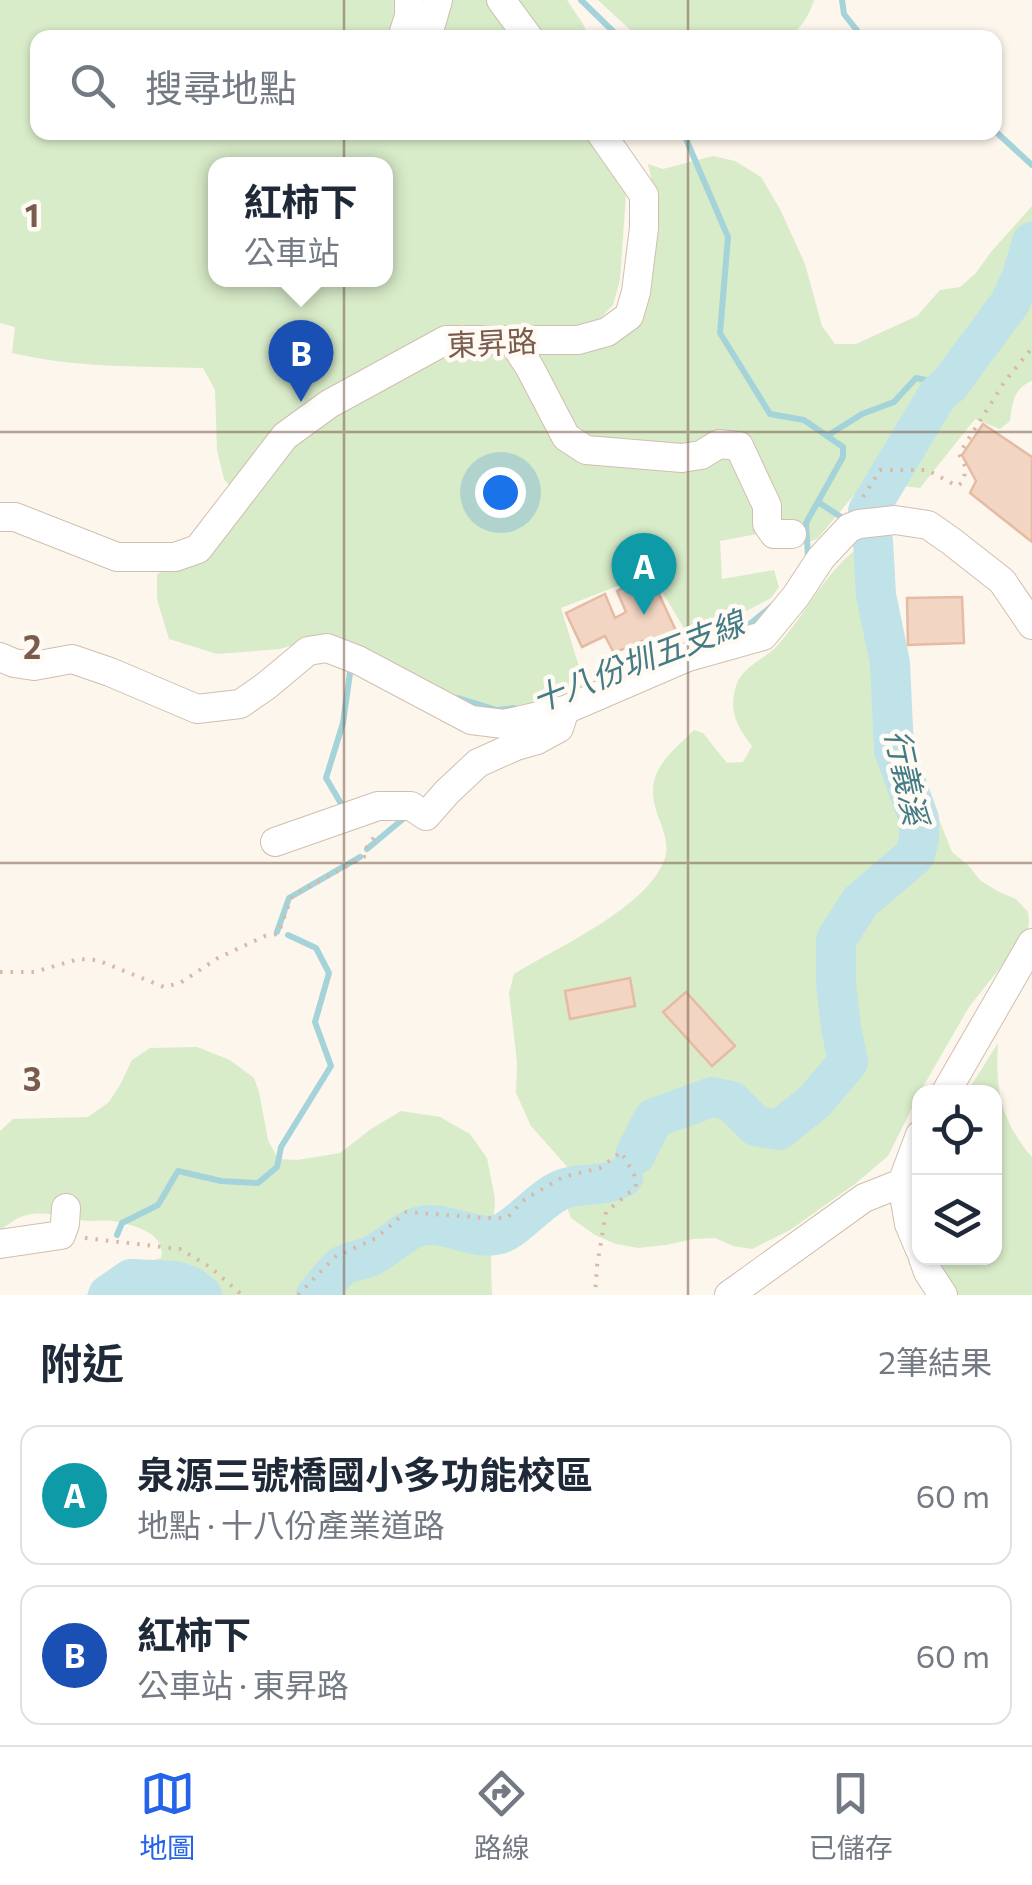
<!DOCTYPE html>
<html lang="zh-TW">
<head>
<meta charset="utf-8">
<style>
	body { margin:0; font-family:Commissioner,"Noto Sans TC",sans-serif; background:#f6f6f7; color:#1f2937 }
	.controls { position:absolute; right:30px; bottom:30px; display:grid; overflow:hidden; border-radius:20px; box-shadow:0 2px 8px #0004 }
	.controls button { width:90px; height:90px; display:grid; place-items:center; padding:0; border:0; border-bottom:2px solid #e0e1e3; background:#fff; color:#1f2937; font:50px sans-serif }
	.you { position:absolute; left:500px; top:492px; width:35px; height:35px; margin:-25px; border:8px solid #fff; border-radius:50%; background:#1a73e8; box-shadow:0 0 0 15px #1a73e833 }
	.badge { display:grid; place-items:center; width:65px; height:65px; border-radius:50%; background:#2563eb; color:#fff; font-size:32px; font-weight:700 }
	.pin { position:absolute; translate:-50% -82px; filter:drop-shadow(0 2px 5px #0008) }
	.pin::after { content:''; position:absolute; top:52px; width:35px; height:30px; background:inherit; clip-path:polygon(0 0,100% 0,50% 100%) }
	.popup { position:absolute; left:208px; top:157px; width:185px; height:130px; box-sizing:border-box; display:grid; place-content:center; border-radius:20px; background:#fff; filter:drop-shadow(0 2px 8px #0005); font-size:32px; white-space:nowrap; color:#747a83 }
	.popup b { font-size:38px; color:#1f2937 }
	.popup::after { content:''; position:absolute; left:50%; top:100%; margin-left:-20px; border:20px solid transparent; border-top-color:#fff }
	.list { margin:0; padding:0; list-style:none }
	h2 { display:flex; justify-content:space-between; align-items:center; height:130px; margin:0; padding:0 40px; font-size:42px }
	h2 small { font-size:32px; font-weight:400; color:#747a83 }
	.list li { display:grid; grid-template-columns:65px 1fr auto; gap:30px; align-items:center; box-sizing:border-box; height:140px; margin:0 20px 20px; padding:0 20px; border:2px solid #e0e1e3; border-radius:20px }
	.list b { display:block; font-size:38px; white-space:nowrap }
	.list p { margin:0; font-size:32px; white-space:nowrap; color:#747a83 }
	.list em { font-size:32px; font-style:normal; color:#747a83 }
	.icon { flex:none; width:55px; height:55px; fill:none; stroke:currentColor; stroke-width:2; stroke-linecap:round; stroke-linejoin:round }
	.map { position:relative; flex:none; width:1032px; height:1295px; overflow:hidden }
	.search { position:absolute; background:#fff; box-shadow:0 2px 8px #0004; left:30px; right:30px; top:30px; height:110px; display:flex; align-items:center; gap:25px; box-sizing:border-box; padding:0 35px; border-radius:20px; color:#747a83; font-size:38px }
	.sheet { height:450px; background:#fff }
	nav { display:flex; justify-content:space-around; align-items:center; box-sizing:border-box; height:140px; border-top:2px solid #e0e1e3; background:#fff; font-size:28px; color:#747a83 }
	nav a { display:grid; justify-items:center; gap:5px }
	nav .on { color:#2563eb }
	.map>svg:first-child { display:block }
	.green { fill:#d8ecc9; fill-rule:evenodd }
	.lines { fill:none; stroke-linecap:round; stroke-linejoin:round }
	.stream { stroke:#a5d3da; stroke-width:6 }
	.river { stroke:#bfe3e8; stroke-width:40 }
	.building { fill:#f3d5c3; stroke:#e6bba3; stroke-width:2.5 }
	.minor-casing { stroke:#d1beb0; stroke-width:30 }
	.path { stroke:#d9b8a5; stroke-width:4; stroke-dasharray:2.5 8; stroke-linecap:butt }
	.minor { stroke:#fff; stroke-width:28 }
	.grid { fill:none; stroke:#7a5c4d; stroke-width:2.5; stroke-opacity:0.55 }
	.labels { text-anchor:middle; stroke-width:9; stroke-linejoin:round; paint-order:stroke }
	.street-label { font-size:30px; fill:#7a5c4d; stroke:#fffaf3 }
	.water-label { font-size:32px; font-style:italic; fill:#437c86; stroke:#fffaf3 }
	.grid-label { font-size:32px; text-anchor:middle; font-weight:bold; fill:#7a5c4d; stroke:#fffaf3; stroke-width:9; stroke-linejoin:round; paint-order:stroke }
</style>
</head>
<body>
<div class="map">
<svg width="1032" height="1295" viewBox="0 0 1032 1295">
	<rect width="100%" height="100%" fill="#fdf6ec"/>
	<path class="green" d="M0,0H567L583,24L589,37L38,38V132L616,133L626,194L620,280L613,305L592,327L446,334L326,400L234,492L224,479L217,450L215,390L203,368C139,366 75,368 12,353L15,327L0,323ZM216,165H386V280H216Z
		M598,0H814C810,14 800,31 787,37L639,38Z
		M713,156L735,161L761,177L780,209L805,264L822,326L835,344H856L917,316L940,290L960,287L976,273L991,252L1032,206V381C1014,387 1012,404 1010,421L1000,429L975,419L920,488L902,486L854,495L817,539L804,544L800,526L720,541L722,579L774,570L779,587L771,598L691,640L651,573L561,608L585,686L522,706L487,710L458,704L303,642L280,649L217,654L169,639L157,599V574L176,566L290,441L436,354L610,339L654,191L648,164L663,169Z
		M882,540L890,554L886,580L911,699L913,754L952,852L969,866L980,880L997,891L1016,899L1028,912L1029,923L1027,934L969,1007L920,1092L888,1156L855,1184L790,1230L752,1249L733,1246L715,1238L693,1239L666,1245L638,1248L616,1244L595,1235L571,1218L564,1198L570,1170L531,1126L516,1093L517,1062L509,993L514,974C556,948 649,907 665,858C669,846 664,833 660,821C641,776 663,760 694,730L703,733L727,763L743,762L752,746C738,728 729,713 735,690C740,667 761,662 776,647C804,617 822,577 854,551C861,545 873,543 882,540Z
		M998,1043C995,1090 1001,1121 1032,1157V1295H958L937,1258H994V1092H967Z
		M197,1047L230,1060L254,1078L259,1092L268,1140L278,1159L297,1160L340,1153L371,1129L401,1111L440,1117L470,1134L487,1158L495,1199L491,1261L492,1295H86C108,1273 131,1265 161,1258C167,1233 132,1224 112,1221C104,1220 96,1221 89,1221C67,1219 49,1210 27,1215C17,1217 9,1224 0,1230V1131L13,1119L88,1117L109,1102L120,1085L132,1060L150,1048Z"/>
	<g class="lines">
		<path class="stream" d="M581,0L620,38
			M842,0L844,14L863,38
			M994,130L1032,165
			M683,132L728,237L720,333L770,414L804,420L827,436
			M818,502L841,517
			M806,560L808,557L806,523L843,457V447L827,436L862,414L894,402L916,378L949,385
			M708,637L751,623L772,606
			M458,698L497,710L514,708
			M345,807H343L326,778L343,723L350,673
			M367,849L403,819
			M277,932L289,898L360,857
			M117,1235L122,1223L158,1205L178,1171L221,1181L258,1183L277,1167L281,1147L331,1066L315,1022L329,973L316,948L288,935"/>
		<path class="river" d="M868,511L938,394L949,385L1010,303L1022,276L1032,242
			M635,1155L654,1118L712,1097L731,1101L756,1126L779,1130L815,1101L848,1062L841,1027L836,983V940L860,902L915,855L919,839V819L894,750L890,663L876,595L873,541
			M108,1295L131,1279L176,1281L192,1287L202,1295
			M316,1295C324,1286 333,1273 342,1266C350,1261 363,1260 371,1256C392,1246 408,1224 431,1225C453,1225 478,1241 500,1234C517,1228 542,1197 563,1189C582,1182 602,1188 623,1177"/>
	</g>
	<path class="building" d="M983,424L1032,457V542L970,493L976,481L962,455Z
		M650,575L678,635L670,644L648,654L642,641L614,653L605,636L582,647L566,613L605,594L615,618L626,612L617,591Z
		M962,597L964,643L908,645L907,598Z
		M630,978L635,1006L570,1019L565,991Z
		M686,992L735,1046L712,1066L663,1012Z"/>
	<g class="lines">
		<defs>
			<path id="minor" d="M501,0L529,38
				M402,38L409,16V0
				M427,38L438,0
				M512,340L530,368L566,437L586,450L682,458L701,455L719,444L739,446L767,506V524L774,534H792
				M0,517H15L117,557H175L198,549L285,436L329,404L446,340H578L607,332L629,316L636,292L644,228V195L600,132
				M0,657L14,663L34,666L72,659L110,672L197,709L240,704L266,686L308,651L327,648L358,660L471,720L504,724L565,710L688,657L763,636L796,596L821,558L849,528L859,524L895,520L928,525L951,541L1002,581L1032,625
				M275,842L378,806H411L426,816L447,792L478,763L516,746L537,740L559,728L565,710
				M946,1092L1032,943
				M920,1135L902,1183L909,1224L920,1250
				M0,1244L61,1235L65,1224L66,1208
				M923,1258L928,1272L943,1295
				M729,1295L864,1198L902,1183"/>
		</defs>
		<use href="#minor" class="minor-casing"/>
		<path class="path" d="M863,497L880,470H927L957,486L963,482L966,468L959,454L1005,381L1032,348
			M0,972H34L79,959L97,960L164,987L180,983L218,958L265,936L278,934L292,896L364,857L363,852L376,835
			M85,1238L180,1249L210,1267L242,1295
			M298,1295L335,1257L376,1238L406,1212L486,1218H507L525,1199L563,1177L600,1168L621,1152L634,1174L636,1187L606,1212L597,1266L595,1295"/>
		<use href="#minor" class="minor"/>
	</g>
	<path class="grid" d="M344,0V38M688,0V38M344,132V1295M688,132V1295M0,432H1032M0,863H1032"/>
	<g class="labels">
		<g class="street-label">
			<text transform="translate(492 344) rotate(-3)" y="10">東昇路</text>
		</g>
		<g class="water-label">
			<text transform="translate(638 662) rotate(-21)" y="11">十八份圳五支線</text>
			<text transform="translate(906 777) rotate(78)" y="11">行義溪</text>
		</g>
	</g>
	<g class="grid-label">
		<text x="32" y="227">1</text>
		<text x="32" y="659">2</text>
		<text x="32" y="1091">3</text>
	</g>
</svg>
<div class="controls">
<button><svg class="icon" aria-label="locate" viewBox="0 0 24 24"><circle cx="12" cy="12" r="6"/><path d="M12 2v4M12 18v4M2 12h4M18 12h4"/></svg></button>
<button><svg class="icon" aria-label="layers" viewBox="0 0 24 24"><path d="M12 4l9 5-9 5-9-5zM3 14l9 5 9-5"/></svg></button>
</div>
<div class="you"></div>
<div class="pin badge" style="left:644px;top:615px;background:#0f9aa8">A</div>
<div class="pin badge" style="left:301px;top:402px;background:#1a4fb4">B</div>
<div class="popup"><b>紅柿下</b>公車站</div>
<div class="search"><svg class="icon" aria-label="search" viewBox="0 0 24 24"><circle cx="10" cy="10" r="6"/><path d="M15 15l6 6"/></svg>搜尋地點</div>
</div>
<section class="sheet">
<h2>附近<small>2筆結果</small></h2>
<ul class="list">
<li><span class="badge" style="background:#0f9aa8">A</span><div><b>泉源三號橋國小多功能校區</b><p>地點 · 十八份產業道路</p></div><em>60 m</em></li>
<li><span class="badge" style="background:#1a4fb4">B</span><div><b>紅柿下</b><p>公車站 · 東昇路</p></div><em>60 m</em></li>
</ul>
</section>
<nav>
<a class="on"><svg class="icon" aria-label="map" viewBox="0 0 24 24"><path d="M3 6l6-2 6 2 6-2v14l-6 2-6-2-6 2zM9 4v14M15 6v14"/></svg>地圖</a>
<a><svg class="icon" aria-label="directions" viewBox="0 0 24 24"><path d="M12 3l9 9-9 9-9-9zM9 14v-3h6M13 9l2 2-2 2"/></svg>路線</a>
<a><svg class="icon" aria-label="saved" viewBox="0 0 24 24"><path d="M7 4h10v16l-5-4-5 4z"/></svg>已儲存</a>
</nav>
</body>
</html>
